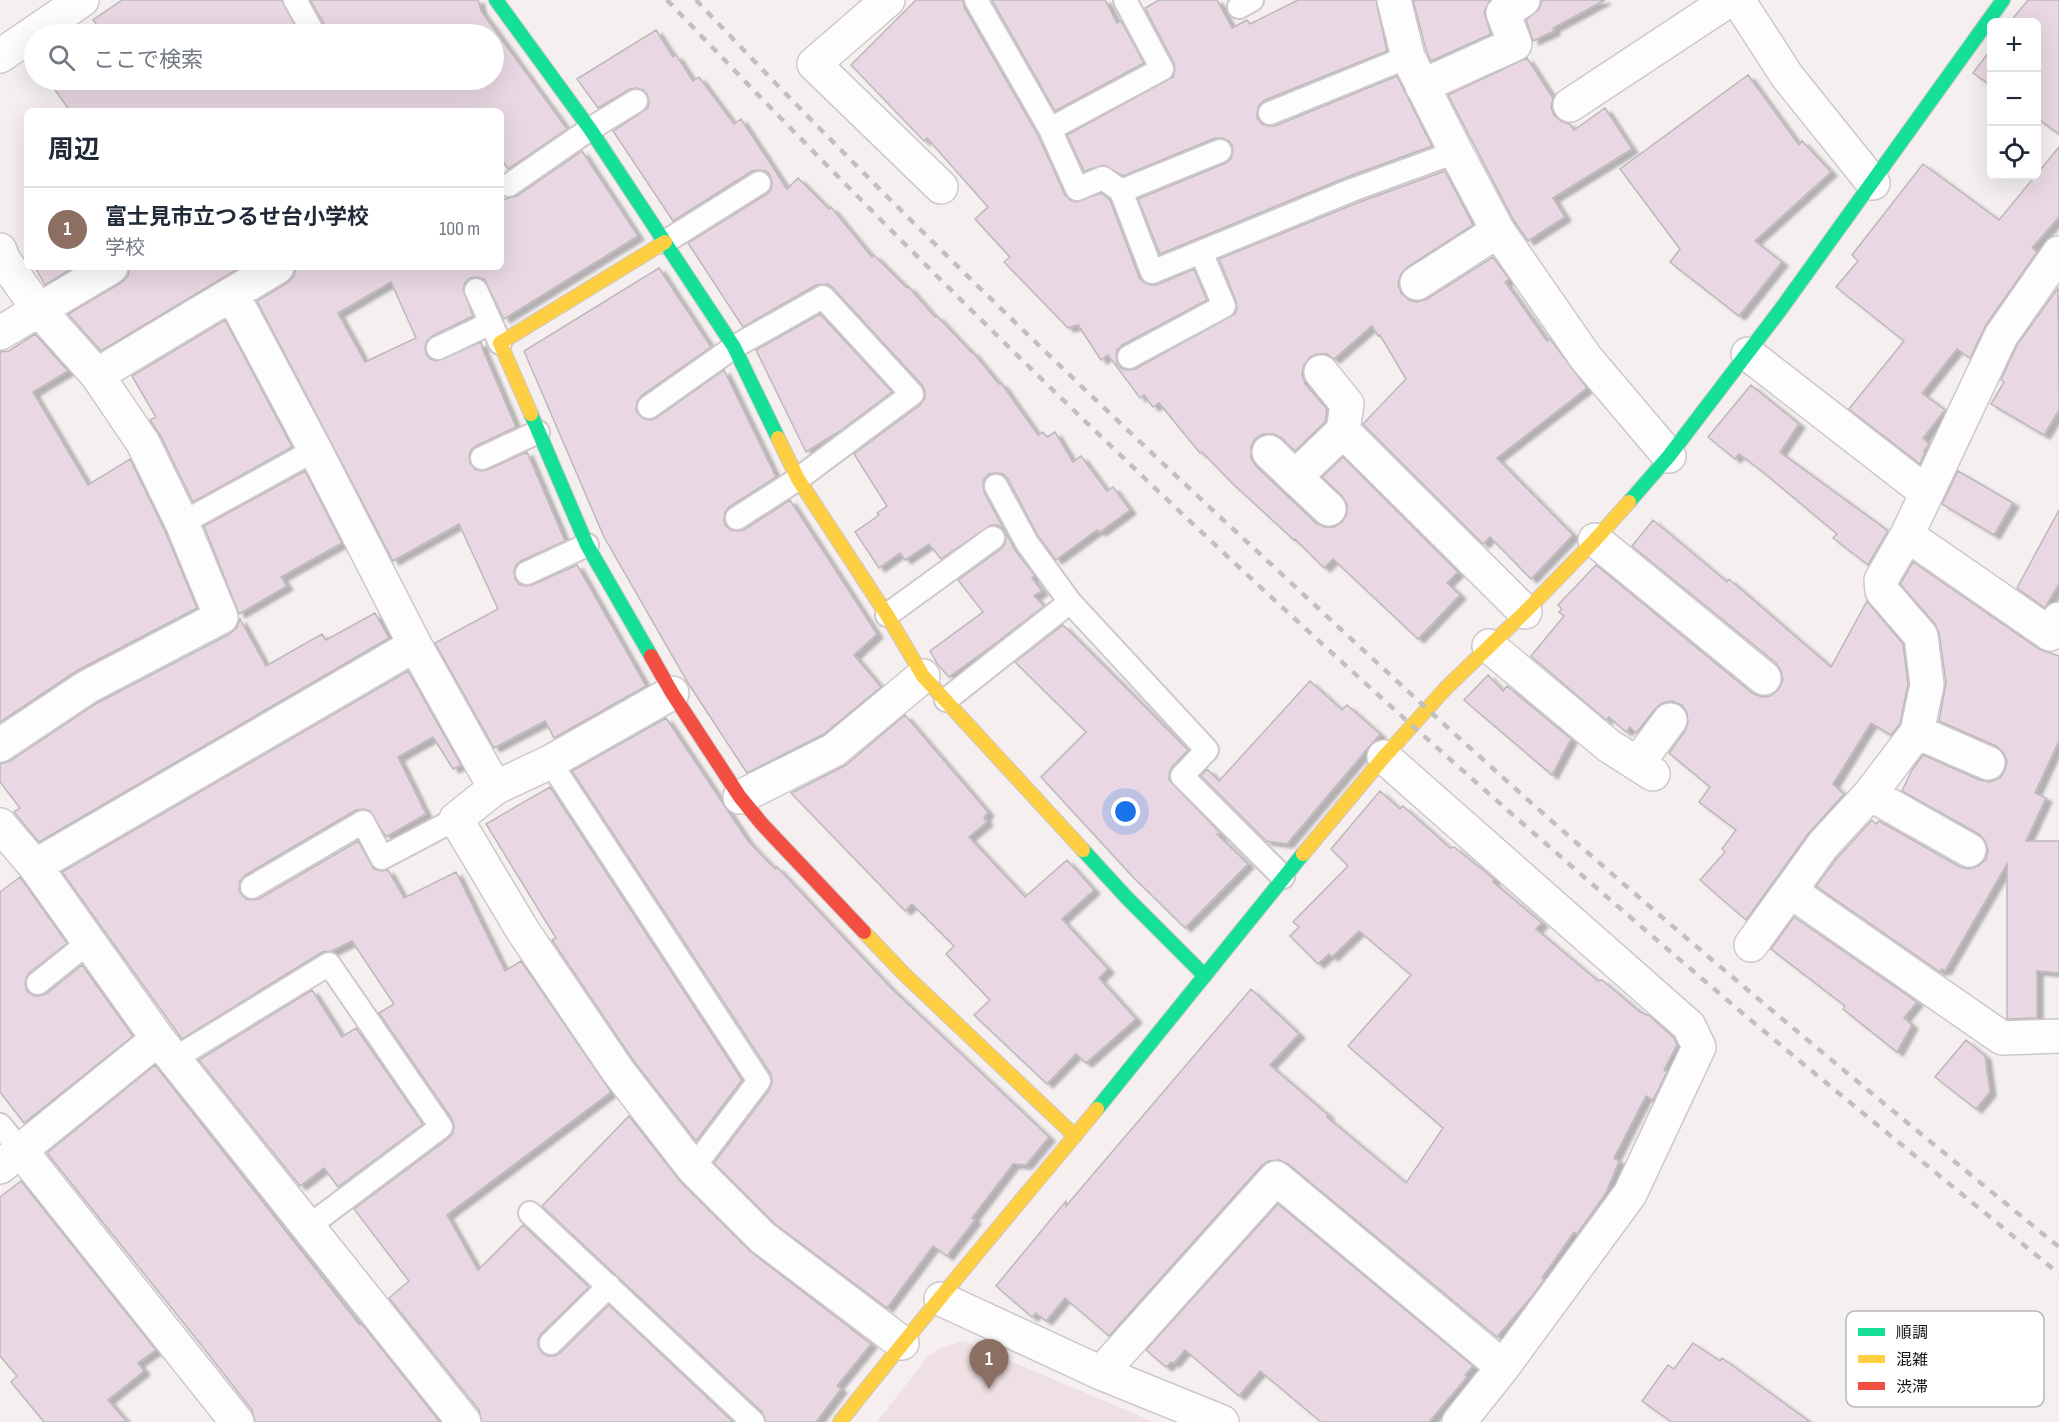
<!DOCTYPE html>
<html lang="ja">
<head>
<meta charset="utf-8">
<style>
	body { margin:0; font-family:"Sofia Sans Condensed","Noto Sans JP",sans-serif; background:#f6f6f7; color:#1f2937 }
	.controls { position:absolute; right:18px; top:18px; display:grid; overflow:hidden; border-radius:9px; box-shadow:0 6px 24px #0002 }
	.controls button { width:54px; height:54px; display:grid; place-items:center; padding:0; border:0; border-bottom:2px solid #e0e1e3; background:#fff; color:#1f2937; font:30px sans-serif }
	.you { position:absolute; left:1126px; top:812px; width:21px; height:21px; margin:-15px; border:4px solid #fff; border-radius:50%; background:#1a73e8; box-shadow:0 0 0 9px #1a73e833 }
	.badge { display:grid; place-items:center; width:39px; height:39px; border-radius:50%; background:#0f766e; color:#fff; font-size:20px; font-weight:700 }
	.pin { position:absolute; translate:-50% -50px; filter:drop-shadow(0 2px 3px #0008) }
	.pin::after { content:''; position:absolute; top:32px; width:21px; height:18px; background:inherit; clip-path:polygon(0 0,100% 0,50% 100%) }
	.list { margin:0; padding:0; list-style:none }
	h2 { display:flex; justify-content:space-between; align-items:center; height:78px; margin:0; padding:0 24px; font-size:26px }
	h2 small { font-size:20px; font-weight:400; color:#747a83 }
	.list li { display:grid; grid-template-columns:39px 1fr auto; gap:18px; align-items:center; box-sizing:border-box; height:84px; padding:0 24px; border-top:2px solid #e0e1e3 }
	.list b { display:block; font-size:22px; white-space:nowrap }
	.list p { margin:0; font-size:20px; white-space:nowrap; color:#747a83 }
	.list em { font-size:20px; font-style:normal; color:#747a83 }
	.icon { flex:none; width:33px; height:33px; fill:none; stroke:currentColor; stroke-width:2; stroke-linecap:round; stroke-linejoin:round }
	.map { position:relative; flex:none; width:2059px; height:1422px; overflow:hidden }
	.search { position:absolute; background:#fff; box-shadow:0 6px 24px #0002; left:24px; top:24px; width:480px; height:66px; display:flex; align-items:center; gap:15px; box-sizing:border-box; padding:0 21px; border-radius:33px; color:#747a83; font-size:22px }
	.panel { position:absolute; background:#fff; box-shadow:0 6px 24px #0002; left:24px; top:108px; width:480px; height:162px; border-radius:9px }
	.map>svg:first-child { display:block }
	.built { fill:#efe1e3 }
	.building { fill:#e9d8e3; stroke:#bcb8ba; stroke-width:1.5; fill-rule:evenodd; filter:url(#shadow) }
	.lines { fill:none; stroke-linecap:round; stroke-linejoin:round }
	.lane-casing { stroke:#cdc8ca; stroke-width:26 }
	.street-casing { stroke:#cdc8ca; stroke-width:36 }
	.fast-casing { stroke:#cdc8ca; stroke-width:16 }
	.slow-casing { stroke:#cdc8ca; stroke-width:16 }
	.jam-casing { stroke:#cdc8ca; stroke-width:16 }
	.lane { stroke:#fefdfd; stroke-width:22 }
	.street { stroke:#fefdfd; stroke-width:33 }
	.fast { stroke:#16e098; stroke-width:14 }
	.slow { stroke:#ffcf43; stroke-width:14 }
	.jam { stroke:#f24e42; stroke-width:14 }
	.rail { stroke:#c1c0c0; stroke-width:4.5; stroke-dasharray:8 8; stroke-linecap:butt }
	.key { fill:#fff; stroke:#b9b8b8; stroke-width:1.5 }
	.key-label { font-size:16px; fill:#161212 }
</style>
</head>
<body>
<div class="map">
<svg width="2059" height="1422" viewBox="0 0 2059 1422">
	<defs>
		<filter id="shadow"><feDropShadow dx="6" dy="4" stdDeviation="1.5" flood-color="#0004"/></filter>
	</defs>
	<rect width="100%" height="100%" fill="#f5eff0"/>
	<path class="built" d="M963,1341L1154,1422H877L928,1356L941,1348Z"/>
	<path class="building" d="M122,0H282L299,34H104L93,20Z
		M310,0H478L481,11L567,129L508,169L501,159V111H70L48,80H494V34H327L326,27Z
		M916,0H963L964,7L1038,135L1065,195L1070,200L1076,202L1101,193L1110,200L1139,277L1143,282L1150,285H1157L1194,269L1207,300L1122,345L1117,350L1116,357L1117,364L1122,369L1129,370L1135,369L1235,314L1237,308L1236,301L1219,259L1357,203L1445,171L1473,225L1406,268L1401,274L1398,283L1401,293L1409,300L1417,302L1427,299L1493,257L1509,279L1505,282L1547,341L1550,339L1587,388L1497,458L1573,535L1531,579L1490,537L1483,544L1363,424L1406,379L1380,335L1378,336L1372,326L1334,359L1327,354H1317L1310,357L1304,365L1302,374L1305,384L1327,409L1325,422L1295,451L1282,438L1274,434H1263L1255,439L1251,447V458L1256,466L1316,523L1325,527H1334L1342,522L1347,514V504L1342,496L1322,477L1343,457L1458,572L1447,583L1460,595L1418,639L1333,559L1324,568L1295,539L1294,540L1232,483L1202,452L1200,453L1159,403L1153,407L1144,395L1140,398L1108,355L1101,360L1078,325L1068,328L1004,262L1010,257L975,219L988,207L927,138L924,141L851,65Z
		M992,0H1105L1117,23L1121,21L1144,63L1055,111Z
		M1159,0H1217L1232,28L1247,20L1250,24L1298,0H1376L1387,51L1265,100L1259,105L1257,112V118L1262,124L1269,126H1275L1397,76L1432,146L1347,177L1160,254L1138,199L1226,163L1231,159L1233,152L1232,145L1229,141L1222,138H1215L1123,176L1104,165L1084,171L1067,135L1173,77L1175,70L1174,63L1145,8Z
		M1413,0H1490L1484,12L1491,34L1431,61L1426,50Z
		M1542,0H1605L1553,28L1554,31L1533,41L1526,20L1539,9Z
		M2028,0H2059V134L2037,118V22H2010Z
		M656,30L673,57L676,55L693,81L699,77L734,124L741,119L787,189L798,178L829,209L831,207L872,257L874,255L907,288L908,286L935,317L937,316L971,352L972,351L999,384L1001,383L1038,435L1043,432L1047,437L1055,432L1073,462L1081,456L1107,491L1113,487L1130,510L1100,532L1097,530L1056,560L1038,536L1008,479L1003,474L997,473L989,474L984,479L983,485L984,492L1015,550L1035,576L1032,578L1042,591L1034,596L1044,606L996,643L949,677L938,665L930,651L983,612L958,580L1001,549L1005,544L1006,537L1004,531L998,525H991L941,559L929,544L905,560L900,553L879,568L855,532L879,515L877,513L887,506L854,454L920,405L925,398V391L922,385L833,288L828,284L816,285L743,327L688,243L767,194L771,190L772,183L770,175L766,171L759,170L752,171L673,221L613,131L648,108L649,101L647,94L643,90L636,88L630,89L598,108L577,79Z
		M1992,48V86L1973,73Z
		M1527,58L1553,98L1551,107L1554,115L1561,121L1570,124L1574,130L1605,108L1632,149L1553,198L1565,217L1528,241L1514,221L1448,95Z
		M1748,75L1799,145L1802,141L1831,172L1755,241L1782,262L1739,316L1670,262L1680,249L1620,169Z
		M2059,147V217L2032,248L2037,252L1986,325L1970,358L1957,349L1922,393L1945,410L1923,438L1929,444L1924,451L1925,452L1920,464L1849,409L1904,341L1836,287L1858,261L1852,255L1923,164L1999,220Z
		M582,151L638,236L504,319L484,279L477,277L470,278L465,283L463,289L473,316L432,336L427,341L425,347L426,354L430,359L437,361L481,342L483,350L516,427L476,446L471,450L469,456L470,463L475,469L481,471L487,470L527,452L565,541L521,561L516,565L514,571L515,579L519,584L525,586L532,585L577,565L646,686L554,738L545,721L494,748L435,643L498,609L459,524L393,561L257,301L287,283L294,276L296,267H501V200L517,196ZM391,282L416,338L365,362L338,313Z
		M35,267H74L45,285Z
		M130,267H241L101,351L68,314L121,283L128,276Z
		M659,268L711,347L641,396L637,402L636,409L638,414L644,419L651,420L656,418L724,370L776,477L729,507L725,512L724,519L725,525L731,530L738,531L744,530L790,500L877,634L854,655L881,687L824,734L747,773L688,683L604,537L524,351Z
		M2058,288L2059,410L2044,435L1991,404L2004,382L2001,380L2017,345Z
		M820,314L892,392L840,431L806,452L756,350Z
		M225,320L292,447L193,502L160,435L150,420L156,417L132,376Z
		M35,334L68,371L33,392L88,485L130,459L165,531L197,608L78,670L0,722V352L9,351Z
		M1751,385L1799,424L1780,452L1888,531L1868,565L1833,538L1837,534L1763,472L1739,454L1735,459L1708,437Z
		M305,471L342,543L281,577L287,586L239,614L204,526Z
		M1958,471L2013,503L1994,535L1942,504Z
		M2059,510V584L2045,608L2017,588Z
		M1653,520L1727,582L1729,579L1831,667L1867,601L1903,644L1908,684L1900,724L1891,735L1871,723L1833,784L1844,794L1808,834L1746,920L1700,880L1725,852L1722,849L1736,830L1699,802L1710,787L1669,753L1685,731L1688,723L1687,713L1682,705L1672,701L1662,703L1655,709L1636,733L1630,727L1626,732L1609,717L1606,720L1531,656L1564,616L1559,612L1562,609L1558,605L1596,565L1752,693L1762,697L1770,696L1778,690L1783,680L1781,671L1776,663L1632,546Z
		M1913,562L2039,649L2059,656V741L2035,793L2046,798L2026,841H2059V973L2037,971V1018L2007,1019V864L1945,971L1942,969L1940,972L1816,886L1838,857L1872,820L1876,824L1879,821L1960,867L1969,869L1978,866L1986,859L1988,850L1985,841L1979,834L1902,791L1912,770L1923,755L1980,780L1990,782L2000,778L2005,770L2007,761L2003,752L1996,746L1939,721L1946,683L1939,633L1935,624L1900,584Z
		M375,613L389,638L39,842L14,812L20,808L0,782V764L10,761L97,703L230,634L237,627L240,619L266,666L322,634L326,640Z
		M1063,625L1188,750L1172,767L1169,773V780L1222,835L1217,834L1248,864L1185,928L1133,877L1041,777L1086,732L1015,662Z
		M408,671L461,765L453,769L433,737L398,757L426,814L386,837L370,811L364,809L356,810L245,875L240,881L239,888L240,893L246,899L253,900L259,899L358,841L374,869L381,871L388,870L404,898L456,872L505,971L521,961L611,1092L447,1215L478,1270L523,1225L589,1287L541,1334L538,1339V1346L542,1353L548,1356H555L560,1353L609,1305L733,1422H482L479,1410L389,1298L409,1281L354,1209L449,1138L453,1133L454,1126L452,1119L379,1013L394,1004L352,941L332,951L322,952L182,1039L62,872Z
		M1488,675L1503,691L1507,686L1571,739L1552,775L1464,700Z
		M1310,681L1342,710L1347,705L1380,734L1287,844L1266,841L1201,776L1207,769L1219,781Z
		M905,715L988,812L984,818L987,822L969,837L1025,897L1067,860L1094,890L1062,919L1108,969L1099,978L1136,1019L1086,1063L1076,1054L1047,1084L974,1015L990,1000L946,954L954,946L912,904L905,911L791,793L846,765Z
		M666,718L748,841L775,869L777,867L891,988L1049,1137L1026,1165L1013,1164L972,1218L975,1220L947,1256L933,1246L887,1308L775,1224L714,1163L770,1089L772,1082L771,1074L572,771Z
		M550,787L742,1080L696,1141L633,1060L552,940L556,938L486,824Z
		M1380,791L1400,809L1403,806L1450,848L1454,847L1494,879L1493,882L1542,923L1536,929L1598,981L1602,980L1640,1012L1650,1016L1674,1038L1677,1045L1664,1070L1667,1072L1653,1100L1646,1096L1614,1158L1619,1161L1606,1193L1577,1234L1574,1232L1542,1278L1544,1280L1533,1295L1497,1337L1288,1164L1279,1160L1269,1161L1262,1165L1109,1336L1065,1298L1046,1321L1036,1313L1032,1317L996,1286L1066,1201V1206L1251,989L1299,1034L1270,1065L1328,1115L1327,1117L1406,1183L1443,1128L1348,1046L1411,975L1359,931L1332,957L1329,954L1318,964L1290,936L1299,927L1293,922L1348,866L1331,849Z
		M20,877L67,943L29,973L26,978L25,984L27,991L34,996H39L46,994L82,965L133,1036L24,1123L0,1092V892Z
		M1794,917L1917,1002L1904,1018L1912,1025L1897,1052L1843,1009L1845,1006L1771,949Z
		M312,990L342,1037L356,1028L423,1124L338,1187L324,1168L300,1186L199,1060Z
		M1966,1040L1985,1056L1990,1092L1976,1109L1935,1077Z
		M155,1065L359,1324L361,1323L440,1422H255L252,1410L195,1337L47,1153Z
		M629,1116L680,1181L750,1251L871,1344L837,1386L841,1389L816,1422H766L762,1412L542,1206Z
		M21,1181L156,1350L138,1363L144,1371L108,1400L127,1422H44L11,1382L17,1376L0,1356V1197Z
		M1278,1204L1473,1366L1465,1375L1467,1377L1429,1422H1321L1260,1371L1239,1396L1185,1350L1174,1363L1171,1362L1166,1367L1146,1350Z
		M1693,1343L1720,1361L1722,1358L1810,1422H1672L1642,1401L1668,1365L1674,1369Z"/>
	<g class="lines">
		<defs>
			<path id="lane" d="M295,0L314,34
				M976,0L1050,129L1077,189L1103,178L1121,191L1152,272L1352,190L1456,152
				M1239,7L1252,0
				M1270,113L1408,57
				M1050,129L1162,69L1125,0
				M509,185L590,129L636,101
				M1121,191L1220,151
				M665,242L759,183
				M476,290L500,343
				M438,348L491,323
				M1129,357L1224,306L1201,252
				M649,407L734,347L823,297L912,394L798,479L737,518
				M482,458L538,432
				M996,486L1027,543L1070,602
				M182,523L315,450
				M527,573L587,545
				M887,615L993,538
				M946,700L1070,602L1207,750L1182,776L1283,877
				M550,762L759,1081L693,1168
				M252,887L363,822L382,858L456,819
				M38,983L89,942
				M174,1059L329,964L441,1127L309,1226
				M0,1125L21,1151
				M530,1213L753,1422
				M551,1343L609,1286"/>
			<path id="street" d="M888,0L814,64L941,187
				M1394,0L1408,57L1456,152L1498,231L1586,358L1669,456
				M1738,0L1787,76L1873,183
				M0,56L82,0
				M1422,86L1515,44L1503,13L1523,0
				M1570,105L1729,0
				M0,250L3,259L38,309L97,375L143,443L182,523L221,617L87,687L0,745
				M2059,253L2001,336L1907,535L1881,580L1882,591L1921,636L1927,685L1917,732L1870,794L1823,845L1790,891L2002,1038L2059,1036
				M1417,283L1498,231
				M232,294L315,450L415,645L495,788
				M0,333L111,267
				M1748,354L1927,493
				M1321,372L1347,404L1343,431
				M97,375L277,267
				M1269,452L1295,477
				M1329,509L1295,477L1343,431L1525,612
				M1907,535L2050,634L2059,619
				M1595,540L1764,678
				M1489,646L1609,746L1653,774
				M672,693L550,762L495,788L456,819L523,931L618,1071L693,1168L763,1238L902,1343
				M1917,732L1988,763
				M1384,757L1689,1026L1699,1047L1630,1194L1503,1367L1459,1422
				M1637,764L1670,720
				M1870,794L1969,850
				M740,797L834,750L923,676
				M0,825L35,866L158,1039L464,1422
				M35,866L415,645
				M1751,945L1790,891
				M21,1151L237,1422
				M0,1167L158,1039
				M941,1299L1101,1373L1222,1422
				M1101,1373L1276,1178L1503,1367"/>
			<path id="fast" d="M496,0L590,129L734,347L778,438
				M531,414L587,545L651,656
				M1629,502L1669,456L1781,309L2003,0
				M1083,850L1128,899L1205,976
				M1097,1109L1303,854"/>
			<path id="slow" d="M531,414L500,343L665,242
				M778,438L798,479L887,615L923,676L1083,850
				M1303,854L1384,757L1446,688L1525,612L1595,540L1629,502
				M864,932L904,974L1075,1136
				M840,1422C923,1316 1011,1213 1097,1109"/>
			<path id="jam" d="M651,656L672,693L740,797L762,824L864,932"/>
		</defs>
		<use href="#lane" class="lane-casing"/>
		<use href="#street" class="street-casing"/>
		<use href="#fast" class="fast-casing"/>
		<use href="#slow" class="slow-casing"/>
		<use href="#jam" class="jam-casing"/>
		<use href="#lane" class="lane"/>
		<use href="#street" class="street"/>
		<use href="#fast" class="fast"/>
		<use href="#slow" class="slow"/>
		<use href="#jam" class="jam"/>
		<path class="rail" d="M667,0C907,252 1156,496 1415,728C1528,829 1643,929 1759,1027C1858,1110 1959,1191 2059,1274
			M696,0C881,196 1075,383 1273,566C1366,653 1459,739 1554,823C1719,969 1889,1108 2059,1247"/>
	</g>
	<rect x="1846" y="1311" width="198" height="96" rx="9" class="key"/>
	<rect x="1858" y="1328" width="27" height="8" fill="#16e098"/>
	<rect x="1858" y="1355" width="27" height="8" fill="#ffcf43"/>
	<rect x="1858" y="1382" width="27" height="8" fill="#f24e42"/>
	<g class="key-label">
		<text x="1896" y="1338">順調</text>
		<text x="1896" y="1365">混雑</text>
		<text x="1896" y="1392">渋滞</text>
	</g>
</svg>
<div class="controls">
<button>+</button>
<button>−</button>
<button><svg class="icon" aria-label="locate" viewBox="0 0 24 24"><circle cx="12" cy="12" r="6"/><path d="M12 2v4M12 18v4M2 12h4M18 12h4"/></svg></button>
</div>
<div class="you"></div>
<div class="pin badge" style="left:989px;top:1389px;background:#8d6e63">1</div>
<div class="search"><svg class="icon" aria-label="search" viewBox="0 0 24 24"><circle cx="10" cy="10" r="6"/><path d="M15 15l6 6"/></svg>ここで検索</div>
<section class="panel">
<h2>周辺<small></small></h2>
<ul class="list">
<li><span class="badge" style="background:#8d6e63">1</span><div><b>富士見市立つるせ台小学校</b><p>学校</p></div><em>100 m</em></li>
</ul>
</section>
</div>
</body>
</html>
